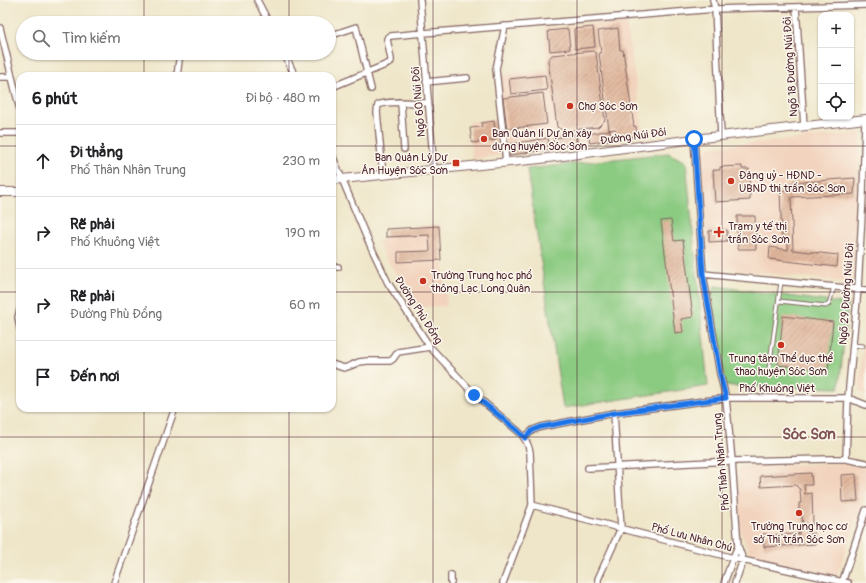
<!DOCTYPE html>
<html lang="vi">
<head>
<meta charset="utf-8">
<style>
	body { margin:0; font-family:Pangolin,sans-serif; background:#f6f6f6; color:#202124 }
	.controls { position:absolute; right:12px; top:12px; display:grid; overflow:hidden; border-radius:8px; box-shadow:0 1px 3px #0004 }
	.controls button { width:36px; height:36px; display:grid; place-items:center; padding:0; border:0; border-bottom:1px solid #e0e0e0; background:#fff; color:#202124; font:20px sans-serif }
	.stop { position:absolute; width:12px; height:12px; margin:-9px; border:3px solid #1a73e8; border-radius:50%; background:#fff }
	.stop.end { background:#1a73e8; border-color:#fff; box-shadow:0 1px 4px #0008 }
	.list { margin:0; padding:0; list-style:none }
	h2 { display:flex; justify-content:space-between; align-items:center; height:52px; margin:0; padding:0 16px; font-size:17px }
	h2 small { font-size:13px; font-weight:400; color:#757577 }
	.list li { display:grid; grid-template-columns:26px 1fr auto; gap:12px; align-items:center; box-sizing:border-box; height:72px; padding:0 16px; border-top:1px solid #e0e0e0 }
	.list b { display:block; font-size:15px; white-space:nowrap }
	.list p { margin:0; font-size:13px; white-space:nowrap; color:#757577 }
	.list em { font-size:13px; font-style:normal; color:#757577 }
	.icon { flex:none; width:22px; height:22px; fill:none; stroke:currentColor; stroke-width:2; stroke-linecap:round; stroke-linejoin:round }
	.map { position:relative; flex:none; width:866px; height:583px; overflow:hidden }
	.search { position:absolute; background:#fff; box-shadow:0 1px 3px #0004; left:16px; top:16px; width:320px; height:44px; display:flex; align-items:center; gap:10px; box-sizing:border-box; padding:0 14px; border-radius:22px; color:#757577; font-size:15px }
	.panel { position:absolute; background:#fff; box-shadow:0 1px 3px #0004; left:16px; top:72px; width:320px; height:340px; border-radius:12px }
	.map>svg:first-child { display:block }
	.built { fill:#f2d4be }
	.park { fill:#8bca81; stroke:#6a7456 }
	.building { fill:url(#building-hatch) }
	.lines { fill:none; stroke-linecap:round; stroke-linejoin:round }
	.service-casing { stroke:#846562; stroke-width:5 }
	.minor-casing { stroke:#846562; stroke-width:8 }
	.secondary-casing { stroke:#846562; stroke-width:10 }
	.service { stroke:#fff; stroke-width:3 }
	.minor { stroke:#fff; stroke-width:5.5 }
	.secondary { stroke:#fff; stroke-width:8 }
	.route { stroke:#1a73e8; stroke-width:5 }
	.grid { fill:none; stroke:#4a1f2b; stroke-width:1; stroke-opacity:0.55 }
	.poi-dot { fill:#c8321e; stroke:#fbf7ec; stroke-width:1.5 }
	.labels { text-anchor:middle; stroke-width:3; stroke-linejoin:round; paint-order:stroke }
	.street-label { font-size:11px; fill:#4a1f2b; stroke:#fbf7ec }
	.poi-label { font-size:11px; fill:#4a1f2b; stroke:#fbf7ec; text-anchor:start }
	.district-label { font-size:15px; font-weight:bold; fill:#7f5453; stroke:#fbf7ec }
</style>
</head>
<body>
<div class="map">
<svg width="866" height="583" viewBox="0 0 866 583">
	<defs>
		<pattern id="building-hatch" width="6" height="6" patternUnits="userSpaceOnUse"><rect width="6" height="6" fill="#e1b79d"/><path d="M-1 1l2-2M0 6l6-6M5 7l2-2" fill="none" stroke="#b89480"/></pattern>
	</defs>
	<rect width="100%" height="100%" fill="#fbf7ec"/>
	<filter id="ink" filterUnits="userSpaceOnUse"><feTurbulence type="fractalNoise" baseFrequency=".025" numOctaves="2"/><feDisplacementMap in="SourceGraphic" scale="8" xChannelSelector="R" yChannelSelector="G"/><feConvolveMatrix kernelMatrix="1 2 1 2 8 2 1 2 1" color-interpolation-filters="sRGB"/></filter>
	<filter id="wash" filterUnits="userSpaceOnUse"><feTurbulence type="fractalNoise" baseFrequency=".012" numOctaves="4" result="noise"/><feDisplacementMap in="SourceGraphic" scale="16" xChannelSelector="R" yChannelSelector="G"/><feGaussianBlur stdDeviation="0.9" result="paint"/><feColorMatrix in="noise" values="0 0 0 0 0 0 0 0 0 0 0 0 0 0 0 0 0 1.4 0 .05"/><feComposite in="paint" operator="in"/></filter>
	<g filter="url(#wash)">
		<rect width="100%" height="100%" fill="#efe6c9"/>
		<path class="built" d="M626,21L644,135L506,156L497,76L549,70L544,28Z
			M495,119L500,155L472,160L469,122Z
			M861,133L853,283L717,268L712,263L708,254L700,155L709,147Z
			M440,225L447,306L418,307L385,257L378,241L386,237V229Z
			M866,312V395L859,392Z
			M845,463L858,465L866,469V492L837,576L750,555L741,533L737,471L743,466Z"/>
		<path class="park" d="M668,153L686,162L708,386L563,408L527,169Z
			M715,286L848,304L839,388L725,386L711,296Z"/>
		<g id="blocks">
			<path class="building" d="M593,27L595,47L575,49L574,29Z
				M618,28L620,50H623L634,127L636,126L637,136L616,139L615,129L609,130L599,53L601,52L598,31Z
				M568,29L570,49L550,51L548,31Z
				M593,51L596,53L605,120L598,127L564,131L557,127L548,60L552,55Z
				M545,75L547,90L511,94L509,79Z
				M543,93L547,124L507,129L503,98Z
				M494,121L496,140L472,143L470,128L482,127L481,123Z
				M610,130L611,140L590,143L588,134Z
				M576,135L578,145L555,148L553,138Z
				M548,138L550,149L506,156L504,145Z
				M742,166V169H749L750,200L715,202L713,170H720V167Z
				M855,178L854,194L791,197L793,250L838,255L837,267L769,259L770,247L788,250V241H782L780,191L790,190V183Z
				M737,216H755L756,249H738Z
				M671,220L674,241L683,240L693,317L681,319L683,332L675,333L661,221Z
				M439,226L441,260L398,262V252L430,251L429,235L386,237V229Z
				M727,230V241L709,242V231Z
				M783,316L833,322L828,370L778,365Z
				M811,473L812,485H804L805,494L812,493L813,524H806L807,534L814,533L815,544L764,547L763,534H767V535L799,534V530H803L802,515H799V503H801L800,489L798,488L796,485L761,487L760,476Z
				M856,474L858,501L842,502L841,475Z"/>
		</g>
	</g>
	<g filter="url(#ink)">
		<use href="#blocks" fill-opacity="0" stroke="#846562" stroke-width="1"/>
		<g class="lines">
			<defs>
				<path id="service" d="M779,301L826,306L829,304L834,287
					M853,345L863,346
					M769,369L781,282"/>
				<path id="minor" d="M257,0L269,23
					M420,0L434,170
					M713,0L715,9L721,136
					M796,7L804,126
					M505,26L496,69L506,162
					M0,28L20,110
					M329,36L356,27L371,89
					M284,53L295,76
					M177,76L180,53
					M0,77H12
					M426,82L467,78
					M332,87L390,63L391,61V59L387,39L388,37L391,36L423,33L715,9L866,5
					M401,103L404,149
					M0,133H20
					M694,139L703,274L720,374L726,398L732,461L738,546L743,560L735,583
					M332,155L365,234L388,283L430,347L475,395L518,431C525,437 528,443 530,452L532,505L503,583
					M383,175L377,112L378,105C388,100 416,103 428,103
					M332,267H338
					M703,274L866,290
					M20,310L18,317L20,328
					M332,364L344,368L350,366L359,362L367,361H390L393,359L398,352L430,347
					M525,437L533,430L541,427L614,413L726,398H848L866,405
					M846,459L848,398L858,289L863,195L865,119
					M588,468L732,461L830,459H846L866,463
					M532,505L733,558L848,583
					M114,583L175,408
					M451,583V575
					M598,583V579L621,528L614,413
					M724,583L733,558L738,546
					M842,583L866,510"/>
				<path id="secondary" d="M332,180L540,159L694,139L866,119
					M0,192H20"/>
			</defs>
			<use href="#service" class="service-casing"/>
			<use href="#minor" class="minor-casing"/>
			<use href="#secondary" class="secondary-casing"/>
			<use href="#service" class="service"/>
			<use href="#minor" class="minor"/>
			<use href="#secondary" class="secondary"/>
		</g>
	</g>
	<g class="lines" filter="url(#ink)">
		<path class="route" d="M474,395L518,431L525,438L533,430L541,427L614,413L726,398L720,374L703,274L694,139"/>
	</g>
	<path class="grid" d="M144,0V23M289,0V23M433,0V583M577,0V583M722,0V583M144,53V76M289,53V76M0,146H20M332,146H866M0,292H20M332,292H866M144,408V583M289,408V583M0,437H866"/>
	<g class="poi-dot">
		<circle cx="570" cy="106" r="4"/>
		<circle cx="484" cy="139" r="4"/>
		<rect x="452" y="159" width="8" height="8" rx="2"/>
		<circle cx="731" cy="181" r="4"/>
		<path d="M717 226h4v4h4v4h-4v4h-4v-4h-4v-4h4z"/>
		<circle cx="423" cy="281" r="4"/>
		<circle cx="781" cy="345" r="4"/>
		<circle cx="799" cy="513" r="4"/>
	</g>
	<g class="labels">
		<g class="street-label">
			<text transform="translate(790 67) rotate(-94)" y="4">Ngõ 18 Đường Núi Đôi</text>
			<text transform="translate(418 102) rotate(-95)" y="4">Ngõ 60 Núi Đôi</text>
			<text transform="translate(633 136) rotate(-8)" y="4">Đường Núi Đôi</text>
			<text transform="translate(846 294) rotate(-86)" y="4">Ngõ 29 Đường Núi Đôi</text>
			<text transform="translate(419 310) rotate(57)" y="4">Đường Phù Đổng</text>
			<text x="777" y="392">Phố Khuông Việt</text>
			<text transform="translate(721 462) rotate(-95)" y="4">Phố Thân Nhân Trung</text>
			<text transform="translate(692 537) rotate(15)" y="4">Phố Lưu Nhân Chú</text>
		</g>
		<g class="poi-label">
			<text x="578" y="110">Chợ Sóc Sơn</text>
			<text x="492" y="137">Ban Quản lí Dự án xây<tspan x="492" dy="13">dựng huyện Sóc Sơn</tspan></text>
			<text x="448" y="161" text-anchor="end">Ban Quản Lý Dự<tspan x="448" dy="13">Án Huyện Sóc Sơn</tspan></text>
			<text x="739" y="179">Đảng uỷ - HĐND -<tspan x="739" dy="13">UBND thị trấn Sóc Sơn</tspan></text>
			<text x="728" y="230">Trạm y tế thị<tspan x="728" dy="13">trấn Sóc Sơn</tspan></text>
			<text x="431" y="279">Trường Trung học phổ<tspan x="431" dy="13">thông Lạc Long Quân</tspan></text>
			<text x="781" y="362" text-anchor="middle">Trung tâm Thể dục thể<tspan x="781" dy="13">thao huyện Sóc Sơn</tspan></text>
			<text x="799" y="530" text-anchor="middle">Trường Trung học cơ<tspan x="799" dy="13">sở Thị trấn Sóc Sơn</tspan></text>
		</g>
		<g class="district-label">
			<text x="809" y="439">Sóc Sơn</text>
		</g>
	</g>
</svg>
<div class="controls">
<button>+</button>
<button>−</button>
<button><svg class="icon" aria-label="locate" viewBox="0 0 24 24"><circle cx="12" cy="12" r="6"/><path d="M12 2v4M12 18v4M2 12h4M18 12h4"/></svg></button>
</div>
<div class="stop" style="left:694px;top:139px"></div>
<div class="stop end" style="left:474px;top:395px"></div>
<div class="search"><svg class="icon" aria-label="search" viewBox="0 0 24 24"><circle cx="10" cy="10" r="6"/><path d="M15 15l6 6"/></svg>Tìm kiếm</div>
<section class="panel">
<h2>6 phút<small>Đi bộ · 480 m</small></h2>
<ul class="list">
<li><svg class="icon" aria-label="ahead" viewBox="0 0 24 24"><path d="M12 20V5M6 11l6-6 6 6"/></svg><div><b>Đi thẳng</b><p>Phố Thân Nhân Trung</p></div><em>230 m</em></li>
<li><svg class="icon" aria-label="right" viewBox="0 0 24 24"><path d="M7 20v-9h11M14 6l5 5-5 5"/></svg><div><b>Rẽ phải</b><p>Phố Khuông Việt</p></div><em>190 m</em></li>
<li><svg class="icon" aria-label="right" viewBox="0 0 24 24"><path d="M7 20v-9h11M14 6l5 5-5 5"/></svg><div><b>Rẽ phải</b><p>Đường Phù Đổng</p></div><em>60 m</em></li>
<li><svg class="icon" aria-label="arrive" viewBox="0 0 24 24"><path d="M6 21V4h12l-3 4 3 4H6"/></svg><div><b>Đến nơi</b></div></li>
</ul>
</section>
</div>
</body>
</html>
